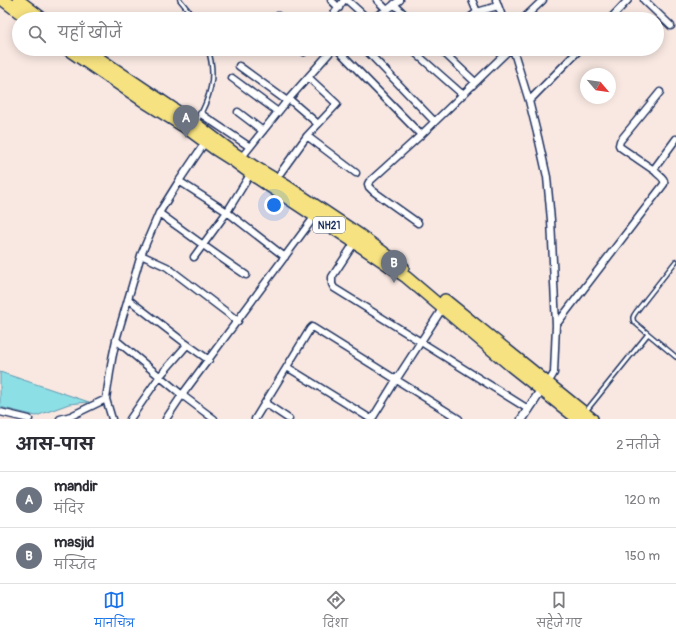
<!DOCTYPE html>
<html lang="hi">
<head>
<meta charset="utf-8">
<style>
	body { margin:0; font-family:Pangolin,"Playpen Sans Deva",sans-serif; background:#f7f7f7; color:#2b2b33 }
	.compass { position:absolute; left:580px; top:68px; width:36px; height:36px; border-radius:50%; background:#fff; box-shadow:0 2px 10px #0003; rotate:119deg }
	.you { position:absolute; left:274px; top:205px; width:14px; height:14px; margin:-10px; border:3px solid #fff; border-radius:50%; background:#1a73e8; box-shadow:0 0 0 6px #1a73e833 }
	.badge { display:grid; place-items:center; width:26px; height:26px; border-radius:50%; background:#1a73e8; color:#fff; font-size:13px; font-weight:700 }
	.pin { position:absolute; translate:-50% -33px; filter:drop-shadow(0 1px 2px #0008) }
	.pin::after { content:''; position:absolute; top:21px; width:14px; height:12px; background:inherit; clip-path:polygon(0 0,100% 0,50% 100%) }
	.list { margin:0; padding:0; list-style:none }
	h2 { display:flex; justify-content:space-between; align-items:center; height:52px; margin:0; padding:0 16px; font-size:17px }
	h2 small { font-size:13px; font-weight:400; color:#7c7c81 }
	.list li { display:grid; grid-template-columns:26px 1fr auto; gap:12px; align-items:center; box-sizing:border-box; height:56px; padding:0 16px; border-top:1px solid #e1e1e2 }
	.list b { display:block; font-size:15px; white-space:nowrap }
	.list p { margin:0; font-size:13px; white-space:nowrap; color:#7c7c81 }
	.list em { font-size:13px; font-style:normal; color:#7c7c81 }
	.icon { flex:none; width:22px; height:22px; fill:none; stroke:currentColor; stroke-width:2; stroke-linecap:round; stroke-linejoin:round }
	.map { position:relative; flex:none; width:676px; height:419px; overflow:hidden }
	.search { position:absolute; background:#fff; box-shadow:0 2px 10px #0003; left:12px; right:12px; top:12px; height:44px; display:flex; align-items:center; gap:10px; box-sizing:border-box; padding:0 14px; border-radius:22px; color:#7c7c81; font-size:15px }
	.sheet { height:164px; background:#fff }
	nav { display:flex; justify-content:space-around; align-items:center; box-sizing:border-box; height:56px; border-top:1px solid #e1e1e2; background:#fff; font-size:11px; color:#7c7c81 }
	nav a { display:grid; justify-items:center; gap:2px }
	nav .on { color:#1a73e8 }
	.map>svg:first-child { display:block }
	.water { fill:#8ddfe6; stroke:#5f99b0 }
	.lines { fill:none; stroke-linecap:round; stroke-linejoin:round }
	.service-casing { stroke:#1b2f5e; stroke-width:6 }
	.minor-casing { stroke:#1b2f5e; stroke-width:9 }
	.tertiary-casing { stroke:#1b2f5e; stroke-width:11 }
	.trunk-casing { stroke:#1b2f5e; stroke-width:14 }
	.service { stroke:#fff; stroke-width:3 }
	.minor { stroke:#fff; stroke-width:6 }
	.tertiary { stroke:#fff; stroke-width:8 }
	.trunk { stroke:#f6e281; stroke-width:11 }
	.labels { text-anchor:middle; stroke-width:4; stroke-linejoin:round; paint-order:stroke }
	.shield { fill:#fff; stroke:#5f6d8e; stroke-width:1 }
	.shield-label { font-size:10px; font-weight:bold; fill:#1b2f5e }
</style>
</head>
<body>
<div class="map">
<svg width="676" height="419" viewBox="0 0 676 419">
	<rect width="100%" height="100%" fill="#f9e8e2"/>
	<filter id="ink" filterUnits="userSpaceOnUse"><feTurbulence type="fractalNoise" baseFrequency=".025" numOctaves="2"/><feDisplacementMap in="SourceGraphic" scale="8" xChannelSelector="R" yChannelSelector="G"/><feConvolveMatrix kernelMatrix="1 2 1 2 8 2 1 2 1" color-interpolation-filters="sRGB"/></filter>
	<g filter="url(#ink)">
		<path class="water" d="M0,372L89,402L69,404L36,416L0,407Z"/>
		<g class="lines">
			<defs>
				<path id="service" d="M180,0L192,15L194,19
					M196,123C210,98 217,77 208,49
					M676,261L636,312C633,316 632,318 634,322L676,357
					M586,411L648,334"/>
				<path id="minor" d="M331,0L339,8
					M347,0L368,19
					M377,0L387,10
					M472,0L477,12
					M496,0L503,19
					M644,0L671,26
					M394,4L409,19
					M278,16L281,19
					M330,19L344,0
					M371,19L387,10L400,0
					M468,19L477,12L498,6
					M523,19L543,0
					M610,19L628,0
					M300,49L304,52L307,49
					M337,49L421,135
					M365,49L434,121
					M411,49L462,94
					M440,49L475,82
					M513,49L529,101L538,137L547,177L551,220L556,325L554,373L548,383
					M239,66L287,101
					M232,78L278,112
					M289,99L318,124
					M529,101L580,49
					M238,112L263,131
					M201,114L250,147
					M307,136L356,173
					M241,158L287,101L333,49
					M655,171L620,147L619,145L620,141L660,92
					M276,179L307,136L337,104L308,77
					M179,181L227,212L285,257
					M159,213C188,234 216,255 246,275
					M418,223L373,191L369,187L368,184L369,182L421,135L510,49
					M355,242L332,277V284L334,288L421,342L528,409
					M141,255L167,267L238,321
					M194,257L227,212L251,173
					M128,299L185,343L209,360
					M556,325L664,184C666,177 656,175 654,169L676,139
					M116,340L182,395L214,419
					M287,367L371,419
					M265,403L289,419
					M0,412L29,419
					M60,419L71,416L106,399
					M112,419L106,399L112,359L116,340L141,255L159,213L179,181L206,141
					M130,419L160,376L187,345
					M166,419L182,395L315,216
					M255,419L310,329L312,327L459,419
					M372,419L396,380L444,306"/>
				<path id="tertiary" d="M522,419L544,386"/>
				<path id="trunk" d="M3,0L28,19
					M18,0L43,19
					M67,49L145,102L185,127L215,149L234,161L257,178L360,246L406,277L511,366L578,419
					M85,49L196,124L234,153L255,167L288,187L360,235L403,267
					M445,300L592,419"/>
			</defs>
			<use href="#service" class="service-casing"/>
			<use href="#minor" class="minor-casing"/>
			<use href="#tertiary" class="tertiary-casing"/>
			<use href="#trunk" class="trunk-casing"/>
			<use href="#service" class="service"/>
			<use href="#minor" class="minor"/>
			<use href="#tertiary" class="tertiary"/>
			<use href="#trunk" class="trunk"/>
		</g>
	</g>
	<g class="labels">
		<rect class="shield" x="313" y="217" width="32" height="16" rx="3"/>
		<g class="shield-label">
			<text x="329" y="229">NH21</text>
		</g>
	</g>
</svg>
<svg class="compass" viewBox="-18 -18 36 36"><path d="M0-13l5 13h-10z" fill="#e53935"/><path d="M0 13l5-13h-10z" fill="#7c7c81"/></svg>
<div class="you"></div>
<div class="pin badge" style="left:186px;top:138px;background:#6b7280">A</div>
<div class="pin badge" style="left:394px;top:283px;background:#6b7280">B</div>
<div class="search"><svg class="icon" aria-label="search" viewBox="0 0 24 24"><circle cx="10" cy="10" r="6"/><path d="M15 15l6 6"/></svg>यहाँ खोजें</div>
</div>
<section class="sheet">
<h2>आस-पास<small>2 नतीजे</small></h2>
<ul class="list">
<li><span class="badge" style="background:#6b7280">A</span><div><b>mandir</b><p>मंदिर</p></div><em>120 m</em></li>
<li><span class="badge" style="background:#6b7280">B</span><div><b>masjid</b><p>मस्जिद</p></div><em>150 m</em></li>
</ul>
</section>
<nav>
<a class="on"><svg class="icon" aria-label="map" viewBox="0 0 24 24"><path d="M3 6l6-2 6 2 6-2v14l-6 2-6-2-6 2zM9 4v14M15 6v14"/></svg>मानचित्र</a>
<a><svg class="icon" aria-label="directions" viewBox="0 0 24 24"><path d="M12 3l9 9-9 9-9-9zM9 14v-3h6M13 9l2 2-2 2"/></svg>दिशा</a>
<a><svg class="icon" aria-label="saved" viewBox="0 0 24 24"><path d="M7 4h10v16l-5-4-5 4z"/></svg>सहेजे गए</a>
</nav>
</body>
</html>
